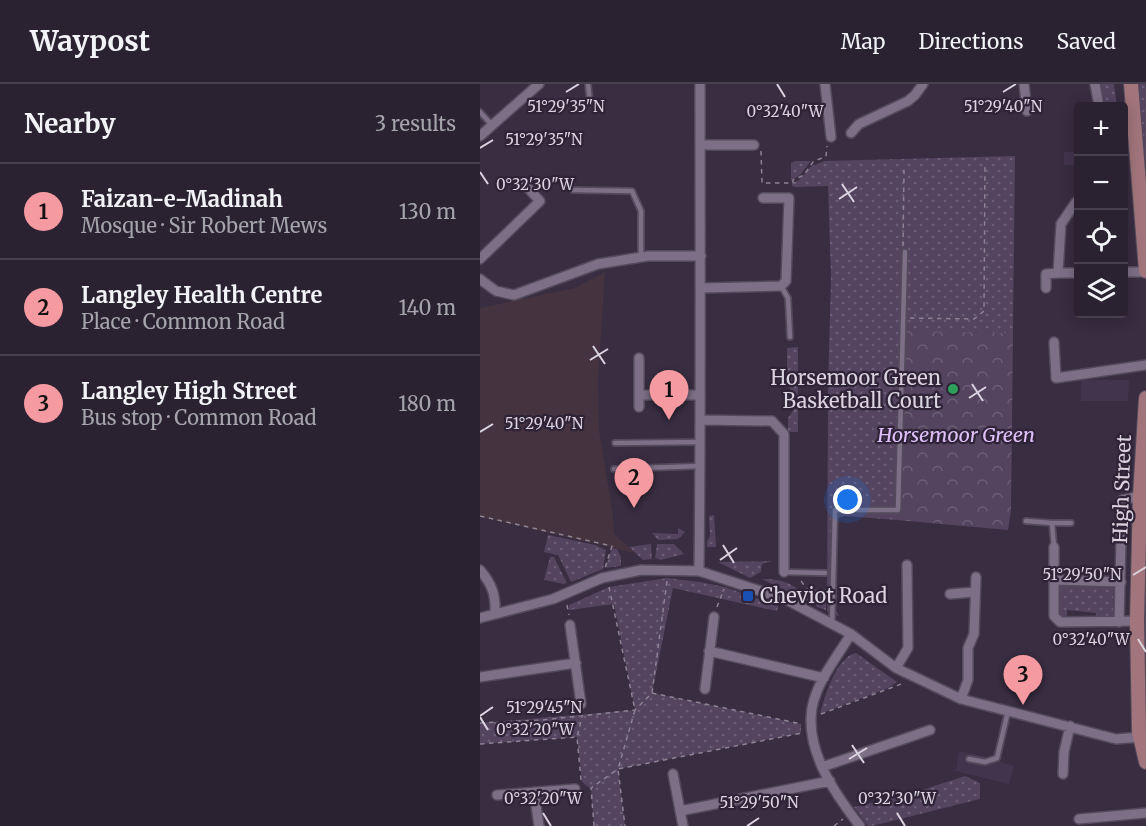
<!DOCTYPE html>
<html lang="en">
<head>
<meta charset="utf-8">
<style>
	body { margin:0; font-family:Merriweather,serif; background:#362f3d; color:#f1f3f6 }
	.controls { position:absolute; right:18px; top:18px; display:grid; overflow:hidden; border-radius:6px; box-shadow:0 3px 15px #0003 }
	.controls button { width:54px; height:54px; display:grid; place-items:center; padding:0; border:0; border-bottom:2px solid #463f4d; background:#2a2231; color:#f1f3f6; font:30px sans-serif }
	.you { position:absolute; left:368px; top:416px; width:21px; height:21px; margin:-15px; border:4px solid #fff; border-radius:50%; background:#1a73e8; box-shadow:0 0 0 9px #1a73e833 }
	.badge { display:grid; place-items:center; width:39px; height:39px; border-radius:50%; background:#f49aa0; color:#111; font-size:20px; font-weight:700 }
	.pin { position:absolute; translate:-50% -50px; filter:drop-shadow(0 2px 3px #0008) }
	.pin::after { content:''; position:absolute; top:32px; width:21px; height:18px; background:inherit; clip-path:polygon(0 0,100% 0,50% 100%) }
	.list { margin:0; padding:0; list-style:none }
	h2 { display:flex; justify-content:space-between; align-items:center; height:78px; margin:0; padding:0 24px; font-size:26px }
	h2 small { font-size:20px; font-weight:400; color:#a5a4ab }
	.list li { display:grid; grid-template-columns:39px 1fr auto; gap:18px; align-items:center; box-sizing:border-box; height:96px; padding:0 24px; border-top:2px solid #463f4d }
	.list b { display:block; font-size:22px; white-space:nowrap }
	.list p { margin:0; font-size:20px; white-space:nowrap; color:#a5a4ab }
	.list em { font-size:20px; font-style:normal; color:#a5a4ab }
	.icon { flex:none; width:33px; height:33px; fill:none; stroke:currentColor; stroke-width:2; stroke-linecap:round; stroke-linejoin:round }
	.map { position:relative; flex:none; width:666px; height:742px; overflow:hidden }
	header { display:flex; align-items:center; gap:36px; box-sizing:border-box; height:84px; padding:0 30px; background:#2a2231; border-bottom:2px solid #463f4d }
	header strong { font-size:28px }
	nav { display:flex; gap:33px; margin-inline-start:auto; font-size:21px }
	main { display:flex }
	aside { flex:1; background:#2a2231 }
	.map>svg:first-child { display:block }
	.built { fill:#43344e }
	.education { fill:#45343f }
	.grass { fill:url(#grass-dots) }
	.park { fill:url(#park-crowns) }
	.pitch { fill:#544460 }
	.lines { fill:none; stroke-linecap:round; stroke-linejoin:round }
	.service-casing { stroke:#534a5b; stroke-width:8 }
	.minor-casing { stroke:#534a5b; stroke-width:12 }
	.secondary-casing { stroke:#534a5b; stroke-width:16 }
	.path { stroke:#8c8393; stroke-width:1.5; stroke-dasharray:4.5 4.5; stroke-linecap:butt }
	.service { stroke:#7c6f86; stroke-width:4.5 }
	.minor { stroke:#7c6f86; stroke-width:9 }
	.secondary { stroke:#a1757b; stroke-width:14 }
	.ticks { fill:none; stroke:#dad3e0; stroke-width:2 }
	.leisure-dot { fill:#2e9e5b; stroke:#2e2337; stroke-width:2 }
	.transit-dot { fill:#1a4fb4; stroke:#2e2337; stroke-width:2 }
	.labels { text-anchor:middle; stroke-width:4.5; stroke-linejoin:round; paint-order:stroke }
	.poi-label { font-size:20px; fill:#dad3e0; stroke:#2e2337; text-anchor:end }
	.park-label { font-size:20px; font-style:italic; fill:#e0c0fa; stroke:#2e2337 }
	.street-label { font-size:20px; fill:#dad3e0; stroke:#2e2337 }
	.ticks-label { font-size:15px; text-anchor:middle; fill:#dad3e0; stroke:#2e2337; stroke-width:4.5; stroke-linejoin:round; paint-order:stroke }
</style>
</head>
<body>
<header>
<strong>Waypost</strong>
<nav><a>Map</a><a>Directions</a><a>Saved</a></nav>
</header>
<main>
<aside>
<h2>Nearby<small>3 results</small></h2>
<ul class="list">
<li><span class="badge">1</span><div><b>Faizan-e-Madinah</b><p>Mosque · Sir Robert Mews</p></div><em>130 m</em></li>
<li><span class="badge">2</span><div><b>Langley Health Centre</b><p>Place · Common Road</p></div><em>140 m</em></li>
<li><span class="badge">3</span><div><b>Langley High Street</b><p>Bus stop · Common Road</p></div><em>180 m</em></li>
</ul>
</aside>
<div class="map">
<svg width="666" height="742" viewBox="0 0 666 742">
	<defs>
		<pattern id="grass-dots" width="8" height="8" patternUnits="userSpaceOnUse" patternTransform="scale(1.5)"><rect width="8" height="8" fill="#544460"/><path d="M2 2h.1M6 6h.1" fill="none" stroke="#6c5e76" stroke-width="1.8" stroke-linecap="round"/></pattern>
		<pattern id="park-crowns" width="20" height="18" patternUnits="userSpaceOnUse" patternTransform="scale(1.5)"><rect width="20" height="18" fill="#544460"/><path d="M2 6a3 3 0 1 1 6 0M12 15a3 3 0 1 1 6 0" fill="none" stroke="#6c5e76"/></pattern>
	</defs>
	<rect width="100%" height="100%" fill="#382d41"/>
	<path class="built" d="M584,68H598V81H584Z
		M601,296H649L648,317H601Z
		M521,636L532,639L526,643L520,678L534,682L529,700L471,686H476L479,667L511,674L516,666Z"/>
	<path class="education" d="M125,188L118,296L119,346L133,431L134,450L155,469L0,433V224L95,204Z"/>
	<path class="grass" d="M617,0H634L637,22H620Z
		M659,0H666V84L659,46Z
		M535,72L533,249L423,248L417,436L364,432L355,435L353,520L359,532L347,527L348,301L351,194L348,102L315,103L312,102V99L319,96L330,83L344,77Z
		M315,77H331L320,91L311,97V79Z
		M318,263V315L310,325V303L307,300V264Z
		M318,319V348H308V334Z
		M666,399V576L662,575Z
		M234,431L236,463H227V457L230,452L229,432Z
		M198,444L205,448L198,455L178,456L172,449L198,450Z
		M68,451L115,461L126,466L123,485L91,498L78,471L64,468Z
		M171,460L172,475L163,476L149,463Z
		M177,460H194L204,470L181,476L175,474Z
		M132,464L137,465L141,473V482L125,484Z
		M70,473H74L87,499L84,500L64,496Z
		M292,477L282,480L281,488L270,494L238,478Z
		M187,494L220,498L245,503L298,522L297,527L193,504L172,609L321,640V649L138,685L145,742H114L111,705L102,698L97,653L0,660V639L155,626L134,520L89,526V521L129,503Z
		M282,495C308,495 315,501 333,520Z
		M578,500L634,503L633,527L636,528C632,537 625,536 616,536V529L587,526V533L580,532L574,523Z
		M325,505H346V526L337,523Z
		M376,569L417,598L406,605L340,630C344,613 357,572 376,569Z
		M485,692L500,699V715L392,742H388L374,723L433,709Z"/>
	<path class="park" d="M423,247L533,249L531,427L528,446L417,436Z"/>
	<path class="pitch" d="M481,297V311L467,312L465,298Z"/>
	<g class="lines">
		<defs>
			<path id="service" d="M108,0L110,18
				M0,28L12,41
				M93,106L152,107L161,127V173
				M301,202L308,214L310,253
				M135,359L221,358
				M134,385L220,382
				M546,437L572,439L574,463
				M572,439H591
				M304,488L345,489
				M352,540L355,426H418L425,168
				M489,675L505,678L517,674L528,627"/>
			<path id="minor" d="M345,0L351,53
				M544,0L547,27
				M615,0L619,22
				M371,49L379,40L428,17L435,11L443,0
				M0,52L59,0
				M220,61H274
				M596,118L581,140L578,189H598
				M0,175L60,117L44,100
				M644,188H666
				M0,195L16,207L34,211L118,180L168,172H221
				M221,204L301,202L306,197L309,114H283
				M566,204V190L578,189
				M574,258L576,294L666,281
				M159,274V323
				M159,311H219
				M220,336L292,337L304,350V488
				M574,463V532L580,538L657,537
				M0,486C12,500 16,511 15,530
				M219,487C221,325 220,162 220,0
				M575,496L641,498
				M470,510L495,508
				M0,534L73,515L122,494L161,486L219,487L305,515L371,550L416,584L481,615L636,655L661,653
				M639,538L642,416L660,412
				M90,541L101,620
				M371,550C357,573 337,597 332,624C325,667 355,710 380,742
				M229,567L344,594
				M416,584L428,564L427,481
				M0,593L96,579
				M225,605L234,533
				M481,615L488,596V564L494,550L496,493
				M342,683L450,646
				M193,690L203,742
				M583,690L584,668L590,642
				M54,708L59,742
				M17,711L95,705
				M200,727L350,697
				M599,735L666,729"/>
			<path id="secondary" d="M651,0L666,187
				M666,314L660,412L657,537L659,648L666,678"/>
		</defs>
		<use href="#service" class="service-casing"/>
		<use href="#minor" class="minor-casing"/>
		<use href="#secondary" class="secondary-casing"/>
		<path class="path" d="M281,67L282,99H313V96L324,91L333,78L346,72L347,62
			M423,162L424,86
			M430,234L494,235L504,227L505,80
			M0,432L132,462L125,484
			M321,497L338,520
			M129,503L155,626L138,685L145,742
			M87,521L89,531
			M237,523L244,505
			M172,609L322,640
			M341,630L424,599
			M0,639L63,636L155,626L172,609L187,497
			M0,660L97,653
			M101,696L97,653L102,633
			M114,742L111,704L138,685L322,649
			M354,742L363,735"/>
		<use href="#service" class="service"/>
		<use href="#minor" class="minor"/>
		<use href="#secondary" class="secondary"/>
	</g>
	<path class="ticks" d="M297,0L305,13M86,8L99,0M523,8L536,0M0,64L13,56M0,88L8,100M362,100L374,118M359,115L377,103M113,262L125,280M110,276L128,265M492,300L503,317M489,314L506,303M0,348L13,340M243,461L254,479M240,476L257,464M653,491L666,483M658,555L666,568M0,632L13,623M0,633L8,646M372,661L384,679M369,675L387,664M63,729L71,742M417,729L425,742M267,742L279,734"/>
	<circle class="leisure-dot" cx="473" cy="305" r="6"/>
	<rect class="transit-dot" x="262" y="506" width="12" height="12" rx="3"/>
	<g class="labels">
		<g class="poi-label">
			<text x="461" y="301">Horsemoor Green<tspan x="461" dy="23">Basketball Court</tspan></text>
			<text x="280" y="519" text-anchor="start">Cheviot Road</text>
		</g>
		<g class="park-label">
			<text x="476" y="358">Horsemoor Green</text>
		</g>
		<g class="street-label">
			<text transform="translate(642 405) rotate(-88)" y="7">High Street</text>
		</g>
	</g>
	<g class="ticks-label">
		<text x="86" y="28">51°29'35"N</text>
		<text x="523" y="28">51°29'40"N</text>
		<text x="305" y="33">0°32'40"W</text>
		<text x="64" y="61">51°29'35"N</text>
		<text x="55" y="106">0°32'30"W</text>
		<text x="64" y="345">51°29'40"N</text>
		<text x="602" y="496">51°29'50"N</text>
		<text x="611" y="561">0°32'40"W</text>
		<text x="64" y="629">51°29'45"N</text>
		<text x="55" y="651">0°32'20"W</text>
		<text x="63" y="720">0°32'20"W</text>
		<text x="417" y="720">0°32'30"W</text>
		<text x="279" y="724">51°29'50"N</text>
	</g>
</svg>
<div class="controls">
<button>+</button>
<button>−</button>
<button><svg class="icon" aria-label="locate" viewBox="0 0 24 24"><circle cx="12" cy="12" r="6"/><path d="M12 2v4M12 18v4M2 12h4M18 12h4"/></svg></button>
<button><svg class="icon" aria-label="layers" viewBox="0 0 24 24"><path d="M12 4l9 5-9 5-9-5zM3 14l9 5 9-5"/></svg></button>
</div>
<div class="you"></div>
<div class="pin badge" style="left:189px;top:336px">1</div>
<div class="pin badge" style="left:154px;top:424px">2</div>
<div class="pin badge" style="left:543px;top:621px">3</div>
</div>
</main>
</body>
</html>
